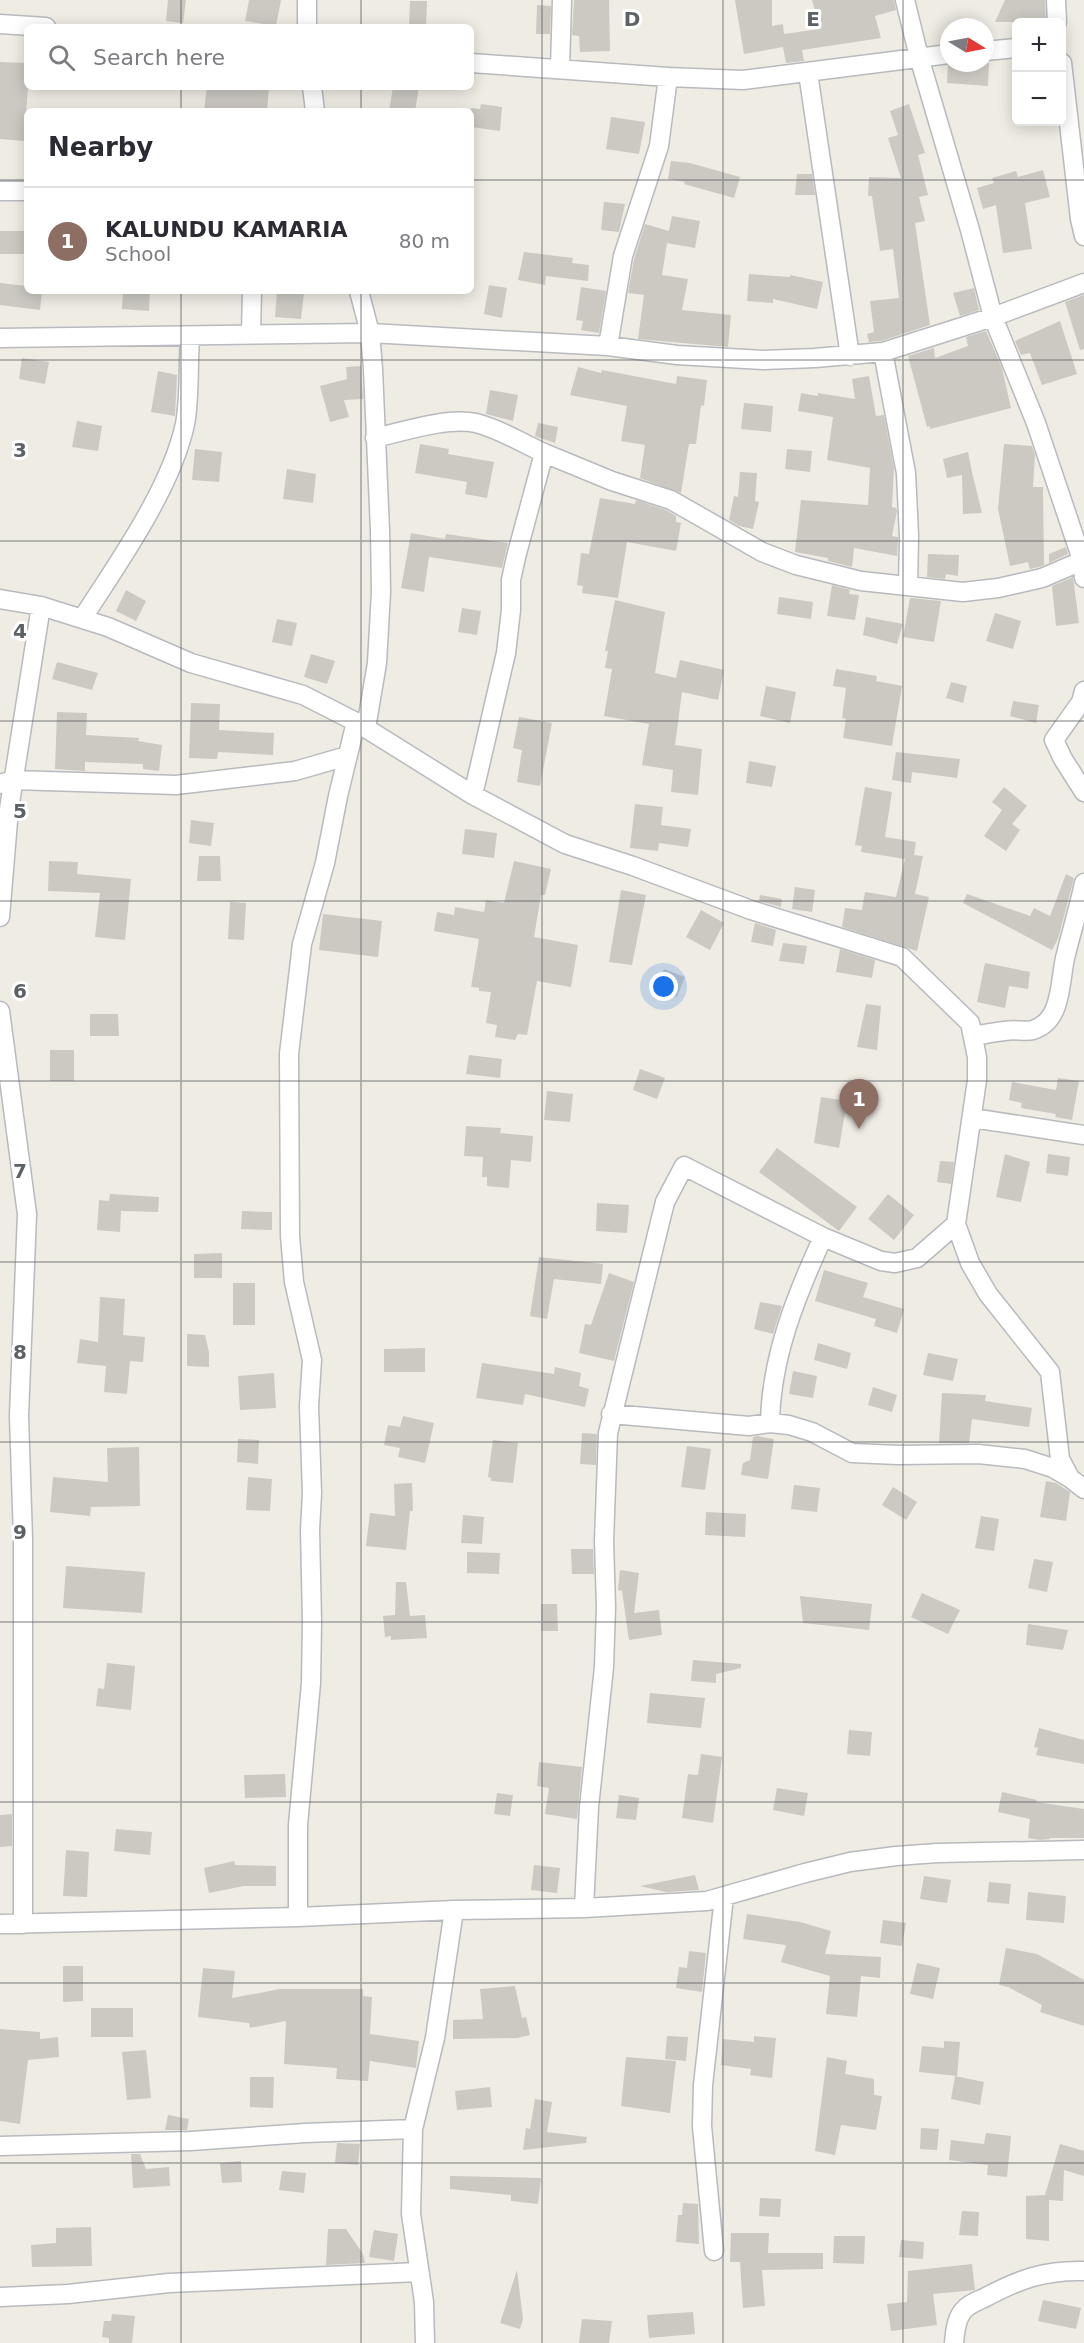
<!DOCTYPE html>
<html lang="en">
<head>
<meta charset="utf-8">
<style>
	body { margin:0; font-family:"DejaVu Sans",sans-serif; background:#f2f2f3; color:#2b2b33 }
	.controls { position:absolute; right:18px; top:18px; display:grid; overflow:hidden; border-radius:9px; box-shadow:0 3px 15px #0003 }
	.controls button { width:54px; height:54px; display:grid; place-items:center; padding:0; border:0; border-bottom:2px solid #e1e1e2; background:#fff; color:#2b2b33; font:30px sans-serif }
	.compass { position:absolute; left:940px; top:18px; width:54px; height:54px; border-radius:50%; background:#fff; box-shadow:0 3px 15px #0003; rotate:100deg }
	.you { position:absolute; left:664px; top:987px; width:21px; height:21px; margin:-15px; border:4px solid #fff; border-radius:50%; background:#1a73e8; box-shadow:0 0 0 9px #1a73e833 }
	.badge { display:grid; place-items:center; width:39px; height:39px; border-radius:50%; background:#0b8043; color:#fff; font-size:20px; font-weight:700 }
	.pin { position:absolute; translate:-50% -50px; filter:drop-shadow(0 2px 3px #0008) }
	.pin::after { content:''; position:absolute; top:32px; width:21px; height:18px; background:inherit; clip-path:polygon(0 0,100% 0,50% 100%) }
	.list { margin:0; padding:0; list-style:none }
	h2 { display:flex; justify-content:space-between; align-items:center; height:78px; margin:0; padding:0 24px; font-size:26px }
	h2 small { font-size:20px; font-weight:400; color:#7c7c81 }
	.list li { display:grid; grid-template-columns:39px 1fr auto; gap:18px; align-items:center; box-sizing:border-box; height:108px; padding:0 24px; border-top:2px solid #e1e1e2 }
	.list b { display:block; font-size:22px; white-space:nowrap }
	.list p { margin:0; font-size:20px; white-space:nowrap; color:#7c7c81 }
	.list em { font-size:20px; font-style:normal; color:#7c7c81 }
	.icon { flex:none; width:33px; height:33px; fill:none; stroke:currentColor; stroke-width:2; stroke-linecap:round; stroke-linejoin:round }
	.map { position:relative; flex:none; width:1084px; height:2343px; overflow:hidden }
	.search { position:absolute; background:#fff; box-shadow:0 3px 15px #0003; left:24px; top:24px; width:450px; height:66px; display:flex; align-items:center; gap:15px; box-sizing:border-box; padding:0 21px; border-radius:9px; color:#7c7c81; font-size:22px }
	.panel { position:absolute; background:#fff; box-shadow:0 3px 15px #0003; left:24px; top:108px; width:450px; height:186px; border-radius:9px }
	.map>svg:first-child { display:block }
	.building { fill:#ccc9c3 }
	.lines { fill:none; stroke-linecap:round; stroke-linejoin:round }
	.minor-casing { stroke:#b7babe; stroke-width:21 }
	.minor { stroke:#fff; stroke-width:18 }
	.grid { fill:none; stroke:#5c6165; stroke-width:1.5; stroke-opacity:0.55 }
	.grid-label { font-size:20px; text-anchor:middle; font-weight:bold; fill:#5c6165; stroke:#fff; stroke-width:6; stroke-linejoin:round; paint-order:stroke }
</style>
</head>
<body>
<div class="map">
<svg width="1084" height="2343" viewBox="0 0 1084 2343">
	<rect width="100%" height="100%" fill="#efece4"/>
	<path class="building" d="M168,0H186L183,23L166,21Z
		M249,0H281L276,26L245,21Z
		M574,0H609L610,51L580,52L579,36L572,35Z
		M735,0H772V26L783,24L784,34L820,29L812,0H894L896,10L875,16L881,38L802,50L804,61L786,63L783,47L744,54Z
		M1005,0H1045L1046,22H995Z
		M410,1H427L426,27H409Z
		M537,5L551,6L550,34H536Z
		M0,62L27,63L28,87L24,141L0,139Z
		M956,63H989L988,86L947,83L948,65Z
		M207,87H269L267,111H204Z
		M393,87H419L415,111H389Z
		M481,104L502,107L500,131L471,127V108L480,109Z
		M909,104L925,153L918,155L928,195L919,197L925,221L915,223L930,325L881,341L869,342L867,334L874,332L870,301L899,298L893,249L880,251L872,196H868L869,177L901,178L888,138L898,135L890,111Z
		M611,117L645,122L639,154L606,149Z
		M671,161L690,163L740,177L734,198L684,184L685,182L668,179Z
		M1043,170L1050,197L1025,203L1032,249L1003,253L996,205L983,209L977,188L994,183L992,178L1016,171L1018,177Z
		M797,174H812L815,195H795Z
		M604,202L625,204L619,232L601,230Z
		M672,216L700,221L695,248L667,243L662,275L688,279L682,310L731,315L728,347L638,339L644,295L628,293L634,259L645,224L669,231L667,240Z
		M0,231H27V254H0Z
		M524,252L573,258L572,263L589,265L588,281L546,276L545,285L518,280Z
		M749,274L790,277V275L823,282L817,309L773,299V303L747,301Z
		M0,283L27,286V291H42L40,310L0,305Z
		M489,285L507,288L502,318L484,314Z
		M581,287L606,291L599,333L581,330L583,321L576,320Z
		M974,288L979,310L960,316L953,293Z
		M123,291H150L149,311L122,309Z
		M277,291L304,293L301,319L275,317Z
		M1084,295V349L1080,350L1065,302Z
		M1060,321L1077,374L1042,385L1030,353L1021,355L1015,341Z
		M986,331L1002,368L1011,408L930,429V426L927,427L908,356L934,348L935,358L968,346L966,337Z
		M22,358L49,362L45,384L19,379Z
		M361,366L363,399L344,400L349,417L330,422L320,386L347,379L346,367Z
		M578,367L601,373L602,370L676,384L677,376L707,380L704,406L701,405L696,444H689L681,493L640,478L645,445L621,441L627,406L570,395Z
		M158,371L177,375L175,416L151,412Z
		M869,376L876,416L884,415L894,468L892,507L896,508L897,511L892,536L898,537L897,556L854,548L852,567L828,561V558L795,552L801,500L868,505L870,468L827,460L833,417L798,411L801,393L818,396V393L855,399L852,379Z
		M490,390L518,395L513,421L486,414Z
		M744,403L773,406L771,432L741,429Z
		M77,421L102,426L98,451L72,447Z
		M538,423L558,427L555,443L535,436Z
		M420,444L449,449L448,454L494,462L487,498L465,494L467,482L415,473Z
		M1004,444L1032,446L1035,455L1033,487H1043L1044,565L1039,567L1030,569L1028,562L1010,566L998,509Z
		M195,449L222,452L219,482L192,480Z
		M787,449L812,451L810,472L785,469Z
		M968,452L972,472L982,513L963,514L962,475L947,478L943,459Z
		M287,469L316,474L313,503L283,499Z
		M740,472L757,473L755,501L759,502L753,529L739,526L729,520L734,496L738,497Z
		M600,498L635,504L636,500L666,510L676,516V522L681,523L676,551L627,542L618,598L582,593L583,586L577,585L581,553L589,554Z
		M411,533L445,539L446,534L508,543L502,568L429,557L424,592L401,588Z
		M1066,547L1068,554L1049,563V554Z
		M928,554L959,555L958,576L946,574L945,579L927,577Z
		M1073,577L1079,623L1056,626L1052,586Z
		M832,585L850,590L849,594L859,595L855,620L827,616Z
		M126,590L146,601L136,621L116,611Z
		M779,597L813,602L811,619L777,614Z
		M910,598L941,601L934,642L903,637Z
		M615,600L665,612L655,673L676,678L680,660L724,670L718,700L682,692L675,745L702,749L698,795L671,792L673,770L642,765L649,724L604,716L612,669L605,668L608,651H605Z
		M462,608L481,611L477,635L458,632Z
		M995,613L1021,621L1013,649L986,641Z
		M866,617L903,624L897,644L863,635Z
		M277,619L297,623L292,646L272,642Z
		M311,654L335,661L327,684L304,677Z
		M57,662L98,673L92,690L52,679Z
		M836,669L877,676L876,681L902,686L892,746L843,738L846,719L842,718L846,688L833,686Z
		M951,682L967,686L963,703L946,698Z
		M766,686L796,692L790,723L760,716Z
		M1013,701L1039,705L1036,723L1010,716Z
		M191,703L220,704L219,730L274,733L273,755L218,752L217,759L189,758Z
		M57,712L87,713L86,735L139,738L138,741L162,745L159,771L143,769V764L85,762V771L55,769Z
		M519,717L552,723L540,786L517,782L522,750L513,748Z
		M896,752L960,759L957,778L912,772L911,783L892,780Z
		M749,761L776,766L772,787L746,783Z
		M865,787L892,792L885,837L916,842L914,855L923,856L915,894L929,897L917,951L842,927L845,908L862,910L865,892L896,897L905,859L861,852L862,846L855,845Z
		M1004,787L1027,806L1012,824L1020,830L1006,851L984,836L1002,810L992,802Z
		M635,804L663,807L661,825L691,829L688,847L659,843L658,851L630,848Z
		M191,820L214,823L211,846L189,843Z
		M465,829L497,833L494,858L462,854Z
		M199,856H220L221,881H197Z
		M49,861L78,862L77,874L131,879L125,940L95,937L100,893L48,891Z
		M514,861L551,869L545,895H541L534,937L578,945L571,987L537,981L527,1035L518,1034L515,1040L495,1037L497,1025L486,1023L491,992L479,991V988L471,987L479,939L434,931L437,912L454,915L455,907L484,912L486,900L504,903Z
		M1066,874L1074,878L1058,939L1052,950L963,903L967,894L1030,916L1034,908L1050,916Z
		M795,887L815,890L812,912L792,909Z
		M621,890L646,895L632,965L609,962Z
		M760,895L782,899L781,907L759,901Z
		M230,902L246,903L244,940L228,939Z
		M701,910L724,923L710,950L686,937Z
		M323,914L382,921L378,957L319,950Z
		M755,923L776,930L773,946L751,942Z
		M783,943L807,946L804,964L779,961Z
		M840,949L875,960L872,978L836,972Z
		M985,963L1030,972L1028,989L1009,986L1005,1008L977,1002Z
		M664,969L685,977L677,997L656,989Z
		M866,1004L881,1006L877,1050L857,1047Z
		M90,1014H118L119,1036H90Z
		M50,1050H74V1081H50Z
		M469,1055L502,1059L500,1078L466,1074Z
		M640,1069L665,1078L657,1099L633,1090Z
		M1058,1078L1079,1081L1072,1120L1055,1117L1056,1114L1021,1108L1022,1103L1009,1100L1012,1082L1056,1090Z
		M547,1091L573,1094L570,1122L544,1120Z
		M821,1097L847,1101L839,1148L814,1143Z
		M466,1126L501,1128L500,1133L533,1136L531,1162L511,1160L509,1188L487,1186V1177H482L483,1157L464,1156Z
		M777,1148L857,1207L839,1231L759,1172Z
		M1005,1154L1030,1162L1021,1202L996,1197Z
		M1048,1154L1070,1157L1068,1176L1046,1173Z
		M940,1161L954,1162L951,1184L937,1182Z
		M110,1194L159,1197L158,1212L121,1211L120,1232L97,1230L99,1200L109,1201Z
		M888,1194L914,1215L894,1240L868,1219Z
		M597,1203L629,1205L627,1233L596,1231Z
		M242,1211L272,1212V1230L241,1229Z
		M222,1253V1278H194V1254Z
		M539,1257L603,1264L601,1284L554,1279L547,1319L530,1316Z
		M824,1270L868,1283L863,1297L904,1309L897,1333L874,1326L876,1319L815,1301Z
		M609,1273L634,1282L614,1361L579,1353L585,1324L591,1325Z
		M233,1283H255V1325H233Z
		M100,1297L125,1299L123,1335L145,1337L143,1362L130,1361L127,1394L104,1392L106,1366L77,1363L80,1339L98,1342Z
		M760,1302L782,1306L773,1334L754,1329Z
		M187,1334L205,1335L209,1352V1367L187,1366Z
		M818,1343L851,1353L847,1369L814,1360Z
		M425,1348V1372H384V1349Z
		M928,1353L958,1359L953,1381L923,1375Z
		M482,1363L554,1374L555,1367L581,1373L579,1386L589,1389L585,1407L525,1394L523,1405L476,1398Z
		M793,1371L817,1376L813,1398L789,1394Z
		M274,1373L276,1408L240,1410L238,1376Z
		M873,1387L897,1395L892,1412L868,1405Z
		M942,1393L986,1395L985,1401L1032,1408L1029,1427L972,1419L969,1443H939Z
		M403,1416L434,1423L425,1463L398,1457L400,1448L384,1445L388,1425L400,1427Z
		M582,1433L597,1434L596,1465L580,1464Z
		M757,1436L774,1439L768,1479L741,1475L743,1463L750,1460L753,1437Z
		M238,1439L259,1440L258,1464L237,1462Z
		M493,1440L518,1443L513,1483L491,1481V1478L488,1477Z
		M687,1446L711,1449L705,1490L681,1487Z
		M139,1447L140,1506L91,1507L90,1516L50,1512L53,1477L108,1482L107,1448Z
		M248,1477L272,1479L270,1511L246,1510Z
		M1046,1481L1056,1483L1070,1492L1066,1521L1040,1517Z
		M412,1483L413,1511H410L406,1550L366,1546L370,1513L395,1516L394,1484Z
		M794,1485L820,1488L817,1512L791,1509Z
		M893,1487L917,1502L906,1520L882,1505Z
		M706,1512L746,1514L745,1537L705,1535Z
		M463,1515L484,1517L482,1544L461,1543Z
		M981,1516L999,1519L994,1551L975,1548Z
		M571,1549H593L594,1574H572Z
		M467,1552L500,1553L499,1574L467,1573Z
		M1034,1559L1053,1562L1047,1592L1028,1588Z
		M66,1566L145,1572L142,1613L63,1608Z
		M620,1570L639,1573L634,1613L659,1610L662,1635L629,1640L622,1591L618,1590Z
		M396,1582H406L410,1616L425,1615L427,1638L391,1640V1636L385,1637L383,1616L395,1615Z
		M922,1593L960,1610L948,1634L911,1617Z
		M800,1596L872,1604L869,1630L803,1623Z
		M541,1604H557L558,1631H541Z
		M1028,1624L1068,1630L1063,1650L1026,1645Z
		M693,1660L741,1664V1668L716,1674V1683L691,1681Z
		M107,1663L135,1666L131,1710L96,1706L98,1688L104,1689Z
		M650,1693L705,1698L701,1728L647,1723Z
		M1039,1728L1084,1740V1764L1036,1755L1038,1748L1034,1747Z
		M849,1730L872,1732L870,1756L847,1754Z
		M701,1754L722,1757L713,1823L682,1818L688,1774L698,1775Z
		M539,1762L582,1767L577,1819L545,1814L549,1788L537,1786Z
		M285,1774L286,1797L245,1798L244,1775Z
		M777,1788L808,1793L804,1816L773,1810Z
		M1002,1792L1037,1800L1036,1802L1084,1809V1838H1050V1839L1040,1840L1028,1838L1030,1819L998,1812Z
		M497,1793L513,1795L510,1816L494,1814Z
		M619,1795L639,1798L636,1820L616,1818Z
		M12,1814V1846L0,1847V1815Z
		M116,1829L152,1832L150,1855L114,1851Z
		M66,1850L89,1852L87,1897L63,1896Z
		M234,1861L235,1865L276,1866V1886H244L209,1893L204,1868Z
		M534,1865L560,1868L557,1893L531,1890Z
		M695,1875L699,1890L666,1892L640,1886Z
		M924,1876L951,1880L947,1903L920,1899Z
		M989,1882L1011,1884L1009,1904L987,1902Z
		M1028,1892L1066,1896L1064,1923L1026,1920Z
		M747,1914L800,1922L831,1931L825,1954L881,1957L880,1978L861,1976L857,2017L826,2014L830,1976L781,1962L786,1945L743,1939Z
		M883,1920L906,1923L902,1946L880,1943Z
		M1006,1948L1037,1954L1084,1980V2026L1040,2012L1042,2005L1008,1987L999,1985Z
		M689,1951L706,1953L702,1992L676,1988L679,1967L687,1968Z
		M917,1963L940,1968L933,1999L910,1994Z
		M63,1966H83V2001L63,2002Z
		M203,1968L235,1971L232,1998L280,1989H363V1996L372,1997L370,2034L419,2041L416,2068L370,2061L368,2081L336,2079L337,2068L284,2064L286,2021L250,2028L249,2023L198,2017Z
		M515,1986L522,2018L526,2017L530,2035L517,2038L453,2039V2020L483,2019L480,1989Z
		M91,2008H133V2037H91Z
		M0,2029L40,2032V2039L58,2037L59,2057L28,2060L20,2124L0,2121Z
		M667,2036L688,2037L686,2061L665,2059Z
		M754,2036L776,2038L772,2078L750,2075L751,2069L721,2065L723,2039L754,2042Z
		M944,2041L960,2042L957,2076L919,2072L922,2046L944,2048Z
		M146,2050L151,2098L127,2100L122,2052Z
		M626,2057L676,2061L670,2113L621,2106Z
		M827,2057L847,2061L845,2074L874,2079V2095L882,2096L876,2130L841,2125L835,2155L815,2151Z
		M955,2076L984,2082L980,2105L951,2099Z
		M250,2077H274L273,2108L250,2107Z
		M490,2087L492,2107L457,2110L455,2091Z
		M535,2099L552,2102L547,2132L587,2137L586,2143L523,2150L526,2128L530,2129Z
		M168,2115L189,2119L187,2130H165Z
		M921,2128L939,2129L937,2150L920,2149Z
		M986,2133L1011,2136L1007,2177L987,2175L988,2165L949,2160L951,2140L984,2144Z
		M337,2143L360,2144L358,2165L335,2163Z
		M1060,2144L1084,2151V2176L1064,2170L1063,2201L1049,2200V2241L1026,2239V2196L1045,2195Z
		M131,2154H140L146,2169L169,2167L170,2186L133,2188Z
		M241,2161L242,2182L222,2183L220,2163Z
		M282,2171L306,2173L304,2193L279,2190Z
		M450,2176L541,2178L538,2204L511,2201V2195L450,2189Z
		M760,2198L781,2199L780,2217L759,2216Z
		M683,2203L698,2204L699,2244L676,2242L678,2215H682Z
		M962,2211L979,2212L978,2236L959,2235Z
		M91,2227L92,2266L32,2267L31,2245L56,2243V2228Z
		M328,2229H346L363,2254L365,2263L326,2265Z
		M374,2230L398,2234L394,2261L369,2257Z
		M731,2233H769L768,2253H823V2269L762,2270L765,2306L743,2308L740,2262H730Z
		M834,2236H865L864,2264L833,2263Z
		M901,2240L924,2242L923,2259L899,2257Z
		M972,2264L975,2290L933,2294L937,2325L891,2331L887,2304L907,2302L908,2271Z
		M517,2270L523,2319L520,2329L500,2323Z
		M1043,2300L1081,2308L1076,2329L1038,2321Z
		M693,2312L695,2334L649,2338L647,2315Z
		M112,2314L135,2316L132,2343H109V2338L102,2337L104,2321H111Z
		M582,2319L612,2321L609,2343H579Z"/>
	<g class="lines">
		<defs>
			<path id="minor" d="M307,0V27
				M905,0L919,57L970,230L993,317L1036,423L1082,560L1084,578
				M1056,0L1057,22
				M0,24L46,27
				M985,51L1016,48
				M471,63L668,77L743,80L949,54
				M1062,63L1080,219L1084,236
				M560,69L562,0
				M808,73L850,356
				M312,87L315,111
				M0,191H27
				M359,291L370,333L373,369L380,530L381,592L377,663L366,728
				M251,334L252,291
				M0,338L370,333L608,346L677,355L763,360L815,358L883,352L993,317L1084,283
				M608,346L623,256L659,146L668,77
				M883,352L906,473L909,536L908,586
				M375,438C405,431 447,417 476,423C500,429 522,443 544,453
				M0,599L41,606L108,627L191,663L303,695L356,722L473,795L565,844L633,866L751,910L902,957L970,1023L977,1057V1080L956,1224L970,1263L988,1294L1050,1372L1060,1459L1070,1478L1084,1489
				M82,619C118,563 171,489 185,424C190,398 188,364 190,337
				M1084,691L1081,702L1054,740L1063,759L1084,792
				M0,784L13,780L176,785L295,771L347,756
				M473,795L506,653L511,610V580L516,557L544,453L612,481L671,500L762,552L796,565L861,581L963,592L998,588L1042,578L1084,560
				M0,917L9,809L41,606
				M0,1011L27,1214L19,1416L23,1539V1924
				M974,1036C984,1034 995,1032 1005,1031C1014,1029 1025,1032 1033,1030C1064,1020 1059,979 1066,954C1072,930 1079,907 1084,883
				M972,1118L1084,1135
				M611,1414L749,1426L770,1423L789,1425L812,1432L852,1453L898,1455L978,1454L1025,1459L1053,1468L1070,1478
				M770,1423C771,1357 796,1296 823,1237
				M584,1908L589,1807L604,1667L606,1607L604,1541L608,1433L665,1202L684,1166L823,1237L881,1261L895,1263L917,1258L956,1224
				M298,1917V1825L311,1683L312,1622L310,1530L312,1493L309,1406L312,1360L294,1282L290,1236L289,1054L302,944L325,863L338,796L356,722
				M0,1924L298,1917L454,1910L584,1908L707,1901L805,1873L850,1862L896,1856L937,1853L1084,1850
				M0,2146L191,2141L305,2133L413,2129
				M714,2251L702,2126L703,2085L724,1897
				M0,2297L68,2294L169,2283L419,2272
				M425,2343L424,2302L411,2214L413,2129L435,2038L454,1910
				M954,2343C955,2332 956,2321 962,2312C968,2304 978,2301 986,2297C1020,2279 1045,2270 1084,2271"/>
		</defs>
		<use href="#minor" class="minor-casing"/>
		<use href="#minor" class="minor"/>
	</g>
	<path class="grid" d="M181,0V27M361,0V27M542,0V2343M723,0V2343M903,0V2343M181,87V111M361,87V111M0,180H27M471,180H1084M181,291V2343M361,291V2343M0,360H1084M0,541H1084M0,721H1084M0,901H1084M0,1081H1084M0,1262H1084M0,1442H1084M0,1622H1084M0,1802H1084M0,1983H1084M0,2163H1084"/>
	<g class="grid-label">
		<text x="632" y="26">D</text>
		<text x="813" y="26">E</text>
		<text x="20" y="457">3</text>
		<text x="20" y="638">4</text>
		<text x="20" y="818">5</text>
		<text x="20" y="998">6</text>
		<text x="20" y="1178">7</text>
		<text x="20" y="1359">8</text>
		<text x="20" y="1539">9</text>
	</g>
</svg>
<div class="controls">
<button>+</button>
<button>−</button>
</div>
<svg class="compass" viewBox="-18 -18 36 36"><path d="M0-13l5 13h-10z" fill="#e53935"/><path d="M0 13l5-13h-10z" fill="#7c7c81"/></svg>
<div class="you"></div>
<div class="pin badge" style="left:859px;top:1129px;background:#8d6e63">1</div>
<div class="search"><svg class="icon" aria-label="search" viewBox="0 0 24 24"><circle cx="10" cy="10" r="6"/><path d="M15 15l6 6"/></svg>Search here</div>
<section class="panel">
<h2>Nearby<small></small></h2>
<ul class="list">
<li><span class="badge" style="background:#8d6e63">1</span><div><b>KALUNDU KAMARIA</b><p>School</p></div><em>80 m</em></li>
</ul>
</section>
</div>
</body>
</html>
